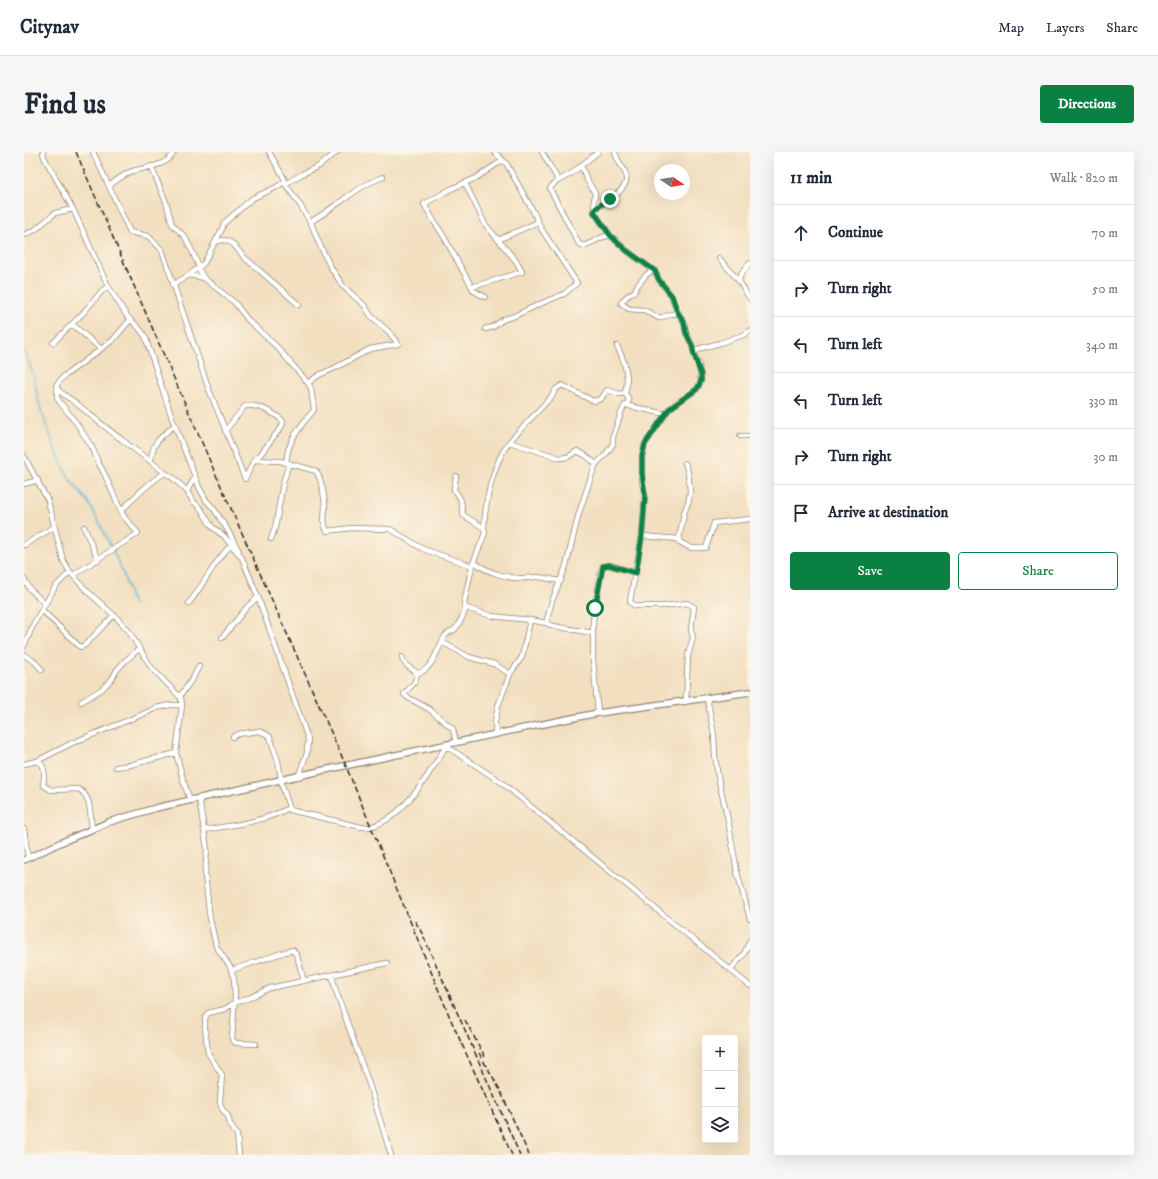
<!DOCTYPE html>
<html lang="en">
<head>
<meta charset="utf-8">
<style>
	body { margin:0; font-family:"IM FELL DW Pica",serif; background:#f6f6f7; color:#1f2937 }
	.controls { position:absolute; right:12px; bottom:12px; display:grid; overflow:hidden; border-radius:4px; box-shadow:0 4px 16px #0002 }
	.controls button { width:36px; height:36px; display:grid; place-items:center; padding:0; border:0; border-bottom:1px solid #e0e1e3; background:#fff; color:#1f2937; font:20px sans-serif }
	.compass { position:absolute; left:630px; top:12px; width:36px; height:36px; border-radius:50%; background:#fff; box-shadow:0 4px 16px #0002; rotate:102deg }
	.stop { position:absolute; width:12px; height:12px; margin:-9px; border:3px solid #0b8043; border-radius:50%; background:#fff }
	.stop.end { background:#0b8043; border-color:#fff; box-shadow:0 1px 4px #0008 }
	.list { margin:0; padding:0; list-style:none }
	h2 { display:flex; justify-content:space-between; align-items:center; height:52px; margin:0; padding:0 16px; font-size:17px }
	h2 small { font-size:13px; font-weight:400; color:#747a83 }
	.list li { display:grid; grid-template-columns:26px 1fr auto; gap:12px; align-items:center; box-sizing:border-box; height:56px; padding:0 16px; border-top:1px solid #e0e1e3 }
	.list b { display:block; font-size:15px; white-space:nowrap }
	.list em { font-size:13px; font-style:normal; color:#747a83 }
	.actions { display:flex; gap:8px; padding:12px 16px }
	.actions a { flex:1; padding:9px 0; border:1px solid #0b8043; border-radius:4px; text-align:center; font-size:14px; color:#0b8043 }
	.actions .main { background:#0b8043; color:#fff }
	.icon { flex:none; width:22px; height:22px; fill:none; stroke:currentColor; stroke-width:2; stroke-linecap:round; stroke-linejoin:round }
	.map { position:relative; flex:none; width:726px; height:1003px; overflow:hidden; border-radius:4px }
	header { display:flex; align-items:center; gap:24px; box-sizing:border-box; height:56px; padding:0 20px; background:#fff; border-bottom:1px solid #e0e1e3 }
	header strong { font-size:19px }
	nav { display:flex; gap:22px; margin-inline-start:auto; font-size:14px }
	.intro { display:flex; align-items:center; justify-content:space-between; box-sizing:border-box; height:96px; padding:0 24px }
	h1 { margin:0; font-size:28px }
	.button { padding:10px 18px; border-radius:4px; background:#0b8043; color:#fff; font-size:14px; font-weight:700 }
	main { display:flex; gap:24px; padding:0 24px }
	aside { flex:1; background:#fff; border-radius:4px; box-shadow:0 4px 16px #0002 }
	.map>svg:first-child { display:block }
	.lines { fill:none; stroke-linecap:round; stroke-linejoin:round }
	.stream { stroke:#56b9d4; stroke-width:1.5 }
	.minor-casing { stroke:#8e8576; stroke-width:6 }
	.major-casing { stroke:#8e8576; stroke-width:8 }
	.minor { stroke:#fff; stroke-width:4.5 }
	.major { stroke:#fff; stroke-width:5.5 }
	.rail { stroke:#2b2b2b; stroke-width:1.5; stroke-dasharray:6 3; stroke-linecap:butt }
	.route { stroke:#0b8043; stroke-width:5 }
</style>
</head>
<body>
<header>
<strong>Citynav</strong>
<nav><a>Map</a><a>Layers</a><a>Share</a></nav>
</header>
<div class="intro"><h1>Find us</h1><a class="button">Directions</a></div>
<main>
<div class="map">
<svg width="726" height="1003" viewBox="0 0 726 1003">
	<rect width="100%" height="100%" fill="#fcf5e5"/>
	<filter id="ink" filterUnits="userSpaceOnUse"><feTurbulence type="fractalNoise" baseFrequency=".025" numOctaves="2"/><feDisplacementMap in="SourceGraphic" scale="8" xChannelSelector="R" yChannelSelector="G"/><feConvolveMatrix kernelMatrix="1 2 1 2 8 2 1 2 1" color-interpolation-filters="sRGB"/></filter>
	<filter id="wash" filterUnits="userSpaceOnUse"><feTurbulence type="fractalNoise" baseFrequency=".012" numOctaves="4" result="noise"/><feDisplacementMap in="SourceGraphic" scale="16" xChannelSelector="R" yChannelSelector="G"/><feGaussianBlur stdDeviation="0.9" result="paint"/><feColorMatrix in="noise" values="0 0 0 0 0 0 0 0 0 0 0 0 0 0 0 0 0 1.4 0 .05"/><feComposite in="paint" operator="in"/></filter>
	<g filter="url(#wash)">
		<rect width="100%" height="100%" fill="#f2dfc0"/>
		<g class="lines">
			<path class="stream" d="M0,198L9,222L16,255L30,294L45,326L64,350L76,372L98,418L109,453"/>
		</g>
	</g>
	<g filter="url(#ink)">
		<g class="lines">
			<defs>
				<path id="minor" d="M19,0L20,5L49,57L84,134L103,164L115,176L121,184L148,266L175,335L182,348L190,357L203,377L215,399
					M69,0L106,80L124,84L138,98L184,235L221,327
					M518,0L533,26L532,30L527,35L526,37L555,92L560,94L579,85L586,83L602,98L629,118
					M557,13L563,28L571,41L570,50V59
					M127,14L142,50L148,72L161,85L169,101L175,115
					M260,30L276,53L288,73L294,89L306,114L319,134L341,154L347,164L365,180L374,192L346,197L311,216L295,223L284,231
					M532,30L548,21L574,0
					M441,31L461,72L492,109L498,120L448,135
					M261,32L278,22L295,14L313,0
					M85,34C91,29 98,24 106,20C119,15 144,15 150,0
					M286,70C311,56 333,34 359,25
					M0,83L11,78L31,61L49,57
					M586,83L570,60L572,56C583,49 609,36 601,20C597,12 593,9 591,0
					M474,88L514,70
					M191,90L199,88L204,89L209,92L220,105L275,153
					M695,106L715,129L726,147
					M174,116L180,111L198,77L200,71L229,46L251,36L260,30V26L245,0
					M165,123L180,126
					M715,129L717,122L726,111
					M149,133L165,123L174,116L180,126L211,151L224,168L253,195L284,231L287,236L290,258L279,271L269,286L264,298L262,311
					M461,145L450,139L419,83L411,71L400,52L427,37L452,26L479,8
					M655,161L648,162L635,166L620,158L605,157L597,151L602,145L611,139L613,134L622,123L629,118L631,119L635,128L647,143L653,159L660,170L662,181L668,193L670,202L675,213L677,229L673,237L645,257L621,292L618,304V330L621,343L618,384L606,449L607,451L612,454H642L663,451L670,455L667,478L669,486L664,503L662,550
					M106,168L89,188L39,225L32,234C35,242 47,246 53,252C68,264 82,276 97,287C112,299 127,309 141,321
					M48,172L77,197
					M461,177L469,175L480,167L488,165L518,151L540,142L553,131L518,78L509,59L482,11L470,0
					M29,191L59,161L77,140L84,134
					M670,202L674,197L696,191L719,183L726,179
					M33,237V245L35,249L53,272L69,297L74,310L80,321L97,359
					M601,253L641,262
					M201,279L221,254C232,251 250,261 258,268L259,271L258,274L236,303L230,308
					M716,284H726
					M485,290L527,245L532,237L538,233L565,247L570,249L577,247L583,238L595,242L601,241
					M0,304L24,349L39,408L46,420L64,440L93,466L104,478L127,515L157,546L158,553L152,601L160,631L166,648
					M127,308C128,290 138,284 151,273
					M221,327L230,308L256,309L292,319C298,328 300,343 301,353C301,362 298,371 303,379L327,376L366,377L399,397L448,414
					M0,332L14,328
					M163,339L171,325
					M60,375L74,408
					M460,376C461,349 469,312 485,290L536,306L544,305L553,299L561,303L572,312
					M618,384L655,387L660,361L665,348L666,338L664,320L661,311
					M247,387L251,376L259,331L265,311
					M654,389L667,396H682L690,371L726,367
					M0,393L30,375
					M450,410C463,420 486,428 503,426C506,426 509,425 512,425C520,425 528,428 537,429
					M49,423L113,382L114,381L101,366L97,359C110,346 125,330 141,321L148,325L163,339L168,348L177,357L188,375L200,384L218,406L234,445L284,587L283,601L274,625
					M0,427L6,437L21,452
					M165,451C180,432 190,410 207,393
					M442,456L468,464L506,468L522,471L529,474L569,481
					M18,458L55,494L57,495L61,493L90,463
					M522,471L528,449L542,414L555,361L568,322L572,312L582,302L589,292V285L597,261L601,253L603,252L605,248L601,241C606,225 601,209 593,194
					M198,486L223,455L234,445
					M418,490L445,505L470,512L486,522
					M0,494L10,471L31,435L46,420
					M0,503L10,509L18,518
					M378,505C379,513 387,516 393,521
					M393,521C408,520 414,495 421,484C424,480 426,480 430,478C436,473 439,463 442,456L440,451L448,414L461,381L460,376L439,363C437,352 439,347 430,338L432,324
					M393,521L391,530L380,542L383,545L405,557L429,577L432,591
					M156,544L169,526L175,514
					M683,546L690,583L691,604L694,625L704,668L713,720L726,767
					M57,550L78,537L88,527L93,518L101,509L115,497
					M574,561L569,508V469L577,419L579,414L585,413L612,421
					M471,583V570L474,554L486,522L498,505L506,468
					M209,585L214,582L235,579L242,582L246,585L254,609L258,633L266,658L337,675C341,675 345,676 349,674C380,665 406,621 422,594L477,630L726,834
					M13,609L48,591L117,563L132,556L146,553H158
					M0,612L13,609C23,613 20,624 19,633L25,637L28,638L54,637C68,643 66,664 68,677
					M92,615L106,613L152,601
					M175,646L183,697L181,723L186,767L192,794L206,815L210,827L211,843L208,888L212,891L232,892
					M0,677L4,706
					M180,678C209,673 239,670 265,656
					M208,818L261,800L269,798L273,804L280,829
					M706,818L720,802L726,788
					M308,823L312,839L345,932L367,1003
					M215,1003L213,983L206,972L204,964L198,957L196,950L198,923L184,901L181,876V866L184,861L201,857L210,851L225,846L246,836L363,811"/>
				<path id="major" d="M0,708L38,690L85,670L132,656L296,619L529,570L574,561L726,540"/>
			</defs>
			<use href="#minor" class="minor-casing"/>
			<use href="#major" class="major-casing"/>
			<use href="#minor" class="minor"/>
			<use href="#major" class="major"/>
			<path class="rail" d="M52,0L192,323L319,607L427,868L488,1003
				M391,769L399,783L496,1003
				M441,868L461,905
				M455,901L475,936L505,1003"/>
		</g>
	</g>
	<g class="lines" filter="url(#ink)">
		<path class="route" d="M571,456L579,414L585,413L612,421L618,384L620,358L621,343L618,322V304L621,292L645,257L673,237L677,229V223L670,202L668,193L662,181L660,170L653,159L648,144L635,128L631,119L602,98L592,89L586,83L570,60L572,56L586,47"/>
	</g>
</svg>
<div class="controls">
<button>+</button>
<button>−</button>
<button><svg class="icon" aria-label="layers" viewBox="0 0 24 24"><path d="M12 4l9 5-9 5-9-5zM3 14l9 5 9-5"/></svg></button>
</div>
<svg class="compass" viewBox="-18 -18 36 36"><path d="M0-13l5 13h-10z" fill="#e53935"/><path d="M0 13l5-13h-10z" fill="#747a83"/></svg>
<div class="stop" style="left:571px;top:456px"></div>
<div class="stop end" style="left:586px;top:47px"></div>
</div>
<aside>
<h2>11 min<small>Walk · 820 m</small></h2>
<ul class="list">
<li><svg class="icon" aria-label="ahead" viewBox="0 0 24 24"><path d="M12 20V5M6 11l6-6 6 6"/></svg><div><b>Continue</b></div><em>70 m</em></li>
<li><svg class="icon" aria-label="right" viewBox="0 0 24 24"><path d="M7 20v-9h11M14 6l5 5-5 5"/></svg><div><b>Turn right</b></div><em>50 m</em></li>
<li><svg class="icon" aria-label="left" viewBox="0 0 24 24"><path d="M17 20v-9H6M10 6l-5 5 5 5"/></svg><div><b>Turn left</b></div><em>340 m</em></li>
<li><svg class="icon" aria-label="left" viewBox="0 0 24 24"><path d="M17 20v-9H6M10 6l-5 5 5 5"/></svg><div><b>Turn left</b></div><em>330 m</em></li>
<li><svg class="icon" aria-label="right" viewBox="0 0 24 24"><path d="M7 20v-9h11M14 6l5 5-5 5"/></svg><div><b>Turn right</b></div><em>30 m</em></li>
<li><svg class="icon" aria-label="arrive" viewBox="0 0 24 24"><path d="M6 21V4h12l-3 4 3 4H6"/></svg><div><b>Arrive at destination</b></div></li>
</ul>
<div class="actions"><a class="main">Save</a><a>Share</a></div>
</aside>
</main>
</body>
</html>
